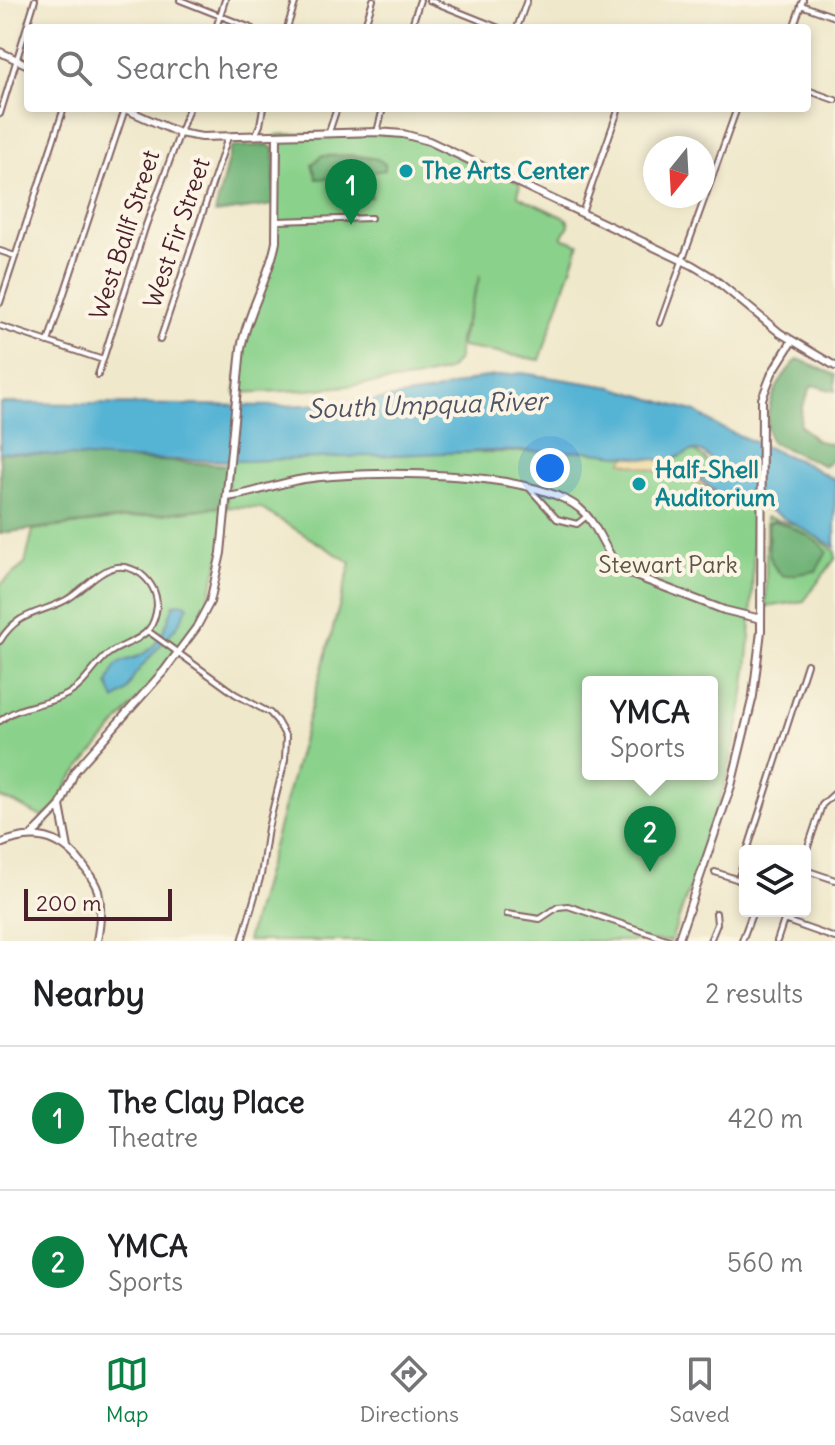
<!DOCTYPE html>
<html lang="en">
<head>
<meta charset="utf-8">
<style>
	body { margin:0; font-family:Delius,sans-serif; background:#f6f6f6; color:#202124 }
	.controls { position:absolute; right:24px; bottom:24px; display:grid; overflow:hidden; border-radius:8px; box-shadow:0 4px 12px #0003 }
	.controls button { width:72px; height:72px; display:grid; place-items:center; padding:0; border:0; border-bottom:2px solid #e0e0e0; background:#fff; color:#202124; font:40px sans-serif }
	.compass { position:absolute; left:643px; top:136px; width:72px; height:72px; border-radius:50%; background:#fff; box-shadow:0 4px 12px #0003; rotate:198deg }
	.scale { position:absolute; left:24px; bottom:20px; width:148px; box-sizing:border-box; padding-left:8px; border:4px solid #4a1f2b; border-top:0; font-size:22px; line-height:28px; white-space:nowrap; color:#4a1f2b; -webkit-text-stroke:6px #fcf5e5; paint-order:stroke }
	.you { position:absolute; left:550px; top:468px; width:28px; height:28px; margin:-20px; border:6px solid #fff; border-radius:50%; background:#1a73e8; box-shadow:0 0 0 12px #1a73e833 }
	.badge { display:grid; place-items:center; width:52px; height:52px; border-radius:50%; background:#0b8043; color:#fff; font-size:26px; font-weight:700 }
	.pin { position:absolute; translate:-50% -66px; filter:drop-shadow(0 2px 4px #0008) }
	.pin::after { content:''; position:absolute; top:42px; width:28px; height:24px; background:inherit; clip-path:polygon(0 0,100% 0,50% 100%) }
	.popup { position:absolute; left:582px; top:676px; width:136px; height:104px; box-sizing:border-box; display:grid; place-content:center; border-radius:8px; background:#fff; filter:drop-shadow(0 2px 6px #0005); font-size:26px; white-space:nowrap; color:#757577 }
	.popup b { font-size:30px; color:#202124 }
	.popup::after { content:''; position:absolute; left:50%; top:100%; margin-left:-16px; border:16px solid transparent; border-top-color:#fff }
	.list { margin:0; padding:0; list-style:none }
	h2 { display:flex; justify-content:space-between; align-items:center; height:104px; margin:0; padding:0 32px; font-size:34px }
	h2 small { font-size:26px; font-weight:400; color:#757577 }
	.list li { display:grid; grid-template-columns:52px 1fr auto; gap:24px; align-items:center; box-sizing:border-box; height:144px; padding:0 32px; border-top:2px solid #e0e0e0 }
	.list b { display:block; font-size:30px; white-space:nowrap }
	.list p { margin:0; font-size:26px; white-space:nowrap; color:#757577 }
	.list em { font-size:26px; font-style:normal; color:#757577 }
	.icon { flex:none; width:44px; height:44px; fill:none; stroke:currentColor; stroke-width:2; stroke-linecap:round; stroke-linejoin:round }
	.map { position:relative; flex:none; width:835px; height:941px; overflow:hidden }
	.search { position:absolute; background:#fff; box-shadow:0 4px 12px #0003; left:24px; right:24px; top:24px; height:88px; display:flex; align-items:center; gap:20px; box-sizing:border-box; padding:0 28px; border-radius:8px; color:#757577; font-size:30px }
	.sheet { height:392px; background:#fff }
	nav { display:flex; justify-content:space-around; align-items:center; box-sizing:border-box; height:112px; border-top:2px solid #e0e0e0; background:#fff; font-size:22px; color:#757577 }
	nav a { display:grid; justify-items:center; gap:4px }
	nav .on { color:#0b8043 }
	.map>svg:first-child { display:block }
	.green { fill:#8ad18b; stroke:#6a785b; stroke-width:2; fill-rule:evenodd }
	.forest { fill:#6fb377; stroke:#5c6951; stroke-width:2 }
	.sand { fill:#eeda9e; stroke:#9c7c64; stroke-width:2 }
	.water { fill:#55b3d4; stroke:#506980; stroke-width:2 }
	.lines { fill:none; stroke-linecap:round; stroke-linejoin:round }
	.street-casing { stroke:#846563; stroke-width:8 }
	.secondary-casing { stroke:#846563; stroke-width:10 }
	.street { stroke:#fff; stroke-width:4 }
	.secondary { stroke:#fff; stroke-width:6 }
	.culture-dot { fill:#0f9aa8; stroke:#fcf5e5; stroke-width:3 }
	.labels { text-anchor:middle; stroke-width:8; stroke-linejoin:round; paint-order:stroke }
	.culture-label { font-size:24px; font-weight:bold; fill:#0d838f; stroke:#fcf5e5; text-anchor:start }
	.street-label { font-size:24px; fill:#4a1f2b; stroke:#fcf5e5 }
	.park-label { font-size:24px; fill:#5d5448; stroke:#fcf5e5 }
	.water-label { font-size:26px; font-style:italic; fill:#4e5366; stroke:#fcf5e5 }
</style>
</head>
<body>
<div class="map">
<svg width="835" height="941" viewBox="0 0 835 941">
	<rect width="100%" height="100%" fill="#fcf5e5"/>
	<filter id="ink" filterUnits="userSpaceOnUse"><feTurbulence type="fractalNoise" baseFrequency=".0125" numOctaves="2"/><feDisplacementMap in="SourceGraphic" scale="16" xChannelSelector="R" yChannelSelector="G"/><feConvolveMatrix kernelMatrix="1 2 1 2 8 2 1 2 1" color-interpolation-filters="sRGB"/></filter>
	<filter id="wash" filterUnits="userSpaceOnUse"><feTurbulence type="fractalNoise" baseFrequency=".006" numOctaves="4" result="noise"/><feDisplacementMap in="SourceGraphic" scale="32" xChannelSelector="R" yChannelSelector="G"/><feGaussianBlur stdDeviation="1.8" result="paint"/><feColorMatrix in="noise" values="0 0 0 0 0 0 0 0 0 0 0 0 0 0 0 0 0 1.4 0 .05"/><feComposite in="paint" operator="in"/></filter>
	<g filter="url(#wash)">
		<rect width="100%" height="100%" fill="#efe8cb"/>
		<path class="green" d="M353,132L411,135L520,183L518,196L567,219L569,225L562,238L579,244L540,360L462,347L460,342L480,276L459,340L458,360L447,371L413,379L308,390L235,393L245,326L275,249L277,135Z
			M232,435L438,453L585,451L669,461L693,450L704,458L712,469L698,484L754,510C753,593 752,679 731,760C716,821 691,881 671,941H247L351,563L260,508L226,507L221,553L205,612L187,641L70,780L54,810L42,817L15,803L0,798V585L25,564L33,530L226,506ZM588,682H712V774H588Z
			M766,517L801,526L835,551V559L804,601L766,607Z"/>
		<path class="forest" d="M268,145L274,149V205L215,213L231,147Z
			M353,155L377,159L385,164V170L370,172L371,197L335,199L333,178L317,179L312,165L321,156Z
			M798,359L835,375V391L812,385L802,407L800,425L815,440L835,445V457L825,466L771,442C759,414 778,378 798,359Z
			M0,452L229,465L226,506L0,533Z
			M774,521C789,525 819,539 827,552L816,571L784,576C765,564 769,544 768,523Z"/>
		<path class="sand" d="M626,456L662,460L693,476L723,498L689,479L622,462Z"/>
		<path class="water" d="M522,373L612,387L696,412L719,427L804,463L835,480V547L771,511L725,499L700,479L710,472L716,464L702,452L693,450L669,461L585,451H492L246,461L121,459L0,452V403L283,406L367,402L432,392L479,378Z
			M185,603L188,606L178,625L135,674L127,691L115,700L108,684L115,666C122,660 130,660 139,656C160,647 167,624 174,604Z"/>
	</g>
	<g filter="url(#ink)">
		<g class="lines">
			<defs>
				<path id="street" d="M180,0L251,28
					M429,0L499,28
					M801,5L835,17
					M216,28L225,0
					M287,28L296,0
					M364,28L373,0
					M411,28L420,0
					M517,28L527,0
					M793,28L803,0
					M807,90L835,100
					M0,114L35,0
					M329,132L337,108
					M377,132L383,108
					M255,136L260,125L263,108
					M582,213L619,108
					M278,221L371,218
					M0,251L15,256
					M0,303L64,108
					M660,323L737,108
					M0,326L103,360
					M160,340L228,137
					M48,342L125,109
					M98,375L146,225L189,108
					M530,489L557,519L577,524L587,516
					M148,631L235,694L270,713L277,721L286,737L285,760L268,828L261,875L242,941
					M0,641C18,611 40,614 66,600C91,586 109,552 141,574C151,582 157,593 157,606C156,614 154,623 149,629C139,642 119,645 107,655C93,667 85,685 68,694C46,706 20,704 0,721
					M747,851L807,664
					M805,856L822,805L835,793
					M805,870L835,880
					M715,872L745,882
					M738,880L745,858
					M507,914L540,919L558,907L568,906L672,941
					M784,920L835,938
					M710,941L717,924L716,913
					M742,941L753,911
					M777,941L787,911"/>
				<path id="secondary" d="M0,52L28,65
					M123,108L179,133L202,137L377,132L403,134L429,141L692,265L712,277L780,333L835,366
					M227,497C253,494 277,483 304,479C367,470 528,469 579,508C600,525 604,555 625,572L724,610L761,619
					M60,806L75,771L164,671L196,628L210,602L221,553L241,348C248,311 269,279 276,242L277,135
					M32,835L60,806L68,848
					M0,844C33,830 60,835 82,864C88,872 95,881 98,891C102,907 100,925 97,941
					M678,941L731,786L753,696L761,631L762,399L772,373L792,341"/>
			</defs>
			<use href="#street" class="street-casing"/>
			<use href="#secondary" class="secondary-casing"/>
			<use href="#street" class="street"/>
			<use href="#secondary" class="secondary"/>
		</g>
	</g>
	<g class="culture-dot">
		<circle cx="406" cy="171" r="8"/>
		<circle cx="639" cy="484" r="8"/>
	</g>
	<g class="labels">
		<g class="culture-label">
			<text x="422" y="179">The Arts Center</text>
			<text x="655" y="478">Half-Shell<tspan x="655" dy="28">Auditorium</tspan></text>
		</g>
		<g class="street-label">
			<text transform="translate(177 233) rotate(-71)" y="8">West Fir Street</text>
			<text transform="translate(125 235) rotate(-72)" y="8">West Ballf Street</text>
		</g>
		<g class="park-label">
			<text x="668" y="573">Stewart Park</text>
		</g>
		<g class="water-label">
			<text transform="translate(427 405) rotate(-2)" y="9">South Umpqua River</text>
		</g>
	</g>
</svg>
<div class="controls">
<button><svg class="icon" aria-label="layers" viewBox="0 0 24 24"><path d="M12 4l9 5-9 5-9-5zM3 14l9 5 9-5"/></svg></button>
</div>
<svg class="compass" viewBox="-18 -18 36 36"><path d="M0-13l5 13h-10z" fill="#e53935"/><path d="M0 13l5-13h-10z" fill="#757577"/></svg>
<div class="scale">200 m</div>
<div class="you"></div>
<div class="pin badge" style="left:351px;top:225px">1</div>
<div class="pin badge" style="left:650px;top:872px">2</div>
<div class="popup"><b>YMCA</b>Sports</div>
<div class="search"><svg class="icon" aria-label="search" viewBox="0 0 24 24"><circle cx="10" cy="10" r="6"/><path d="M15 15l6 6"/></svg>Search here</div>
</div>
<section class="sheet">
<h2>Nearby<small>2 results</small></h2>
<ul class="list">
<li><span class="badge">1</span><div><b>The Clay Place</b><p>Theatre</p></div><em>420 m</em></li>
<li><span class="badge">2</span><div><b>YMCA</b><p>Sports</p></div><em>560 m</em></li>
</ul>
</section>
<nav>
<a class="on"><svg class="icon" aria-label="map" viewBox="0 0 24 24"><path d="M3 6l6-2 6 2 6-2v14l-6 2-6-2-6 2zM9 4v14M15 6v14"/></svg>Map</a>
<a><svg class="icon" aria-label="directions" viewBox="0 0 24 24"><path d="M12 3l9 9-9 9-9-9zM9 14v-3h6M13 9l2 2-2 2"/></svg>Directions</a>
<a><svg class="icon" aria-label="saved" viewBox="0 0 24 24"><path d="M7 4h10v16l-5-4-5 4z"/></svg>Saved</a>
</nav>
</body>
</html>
